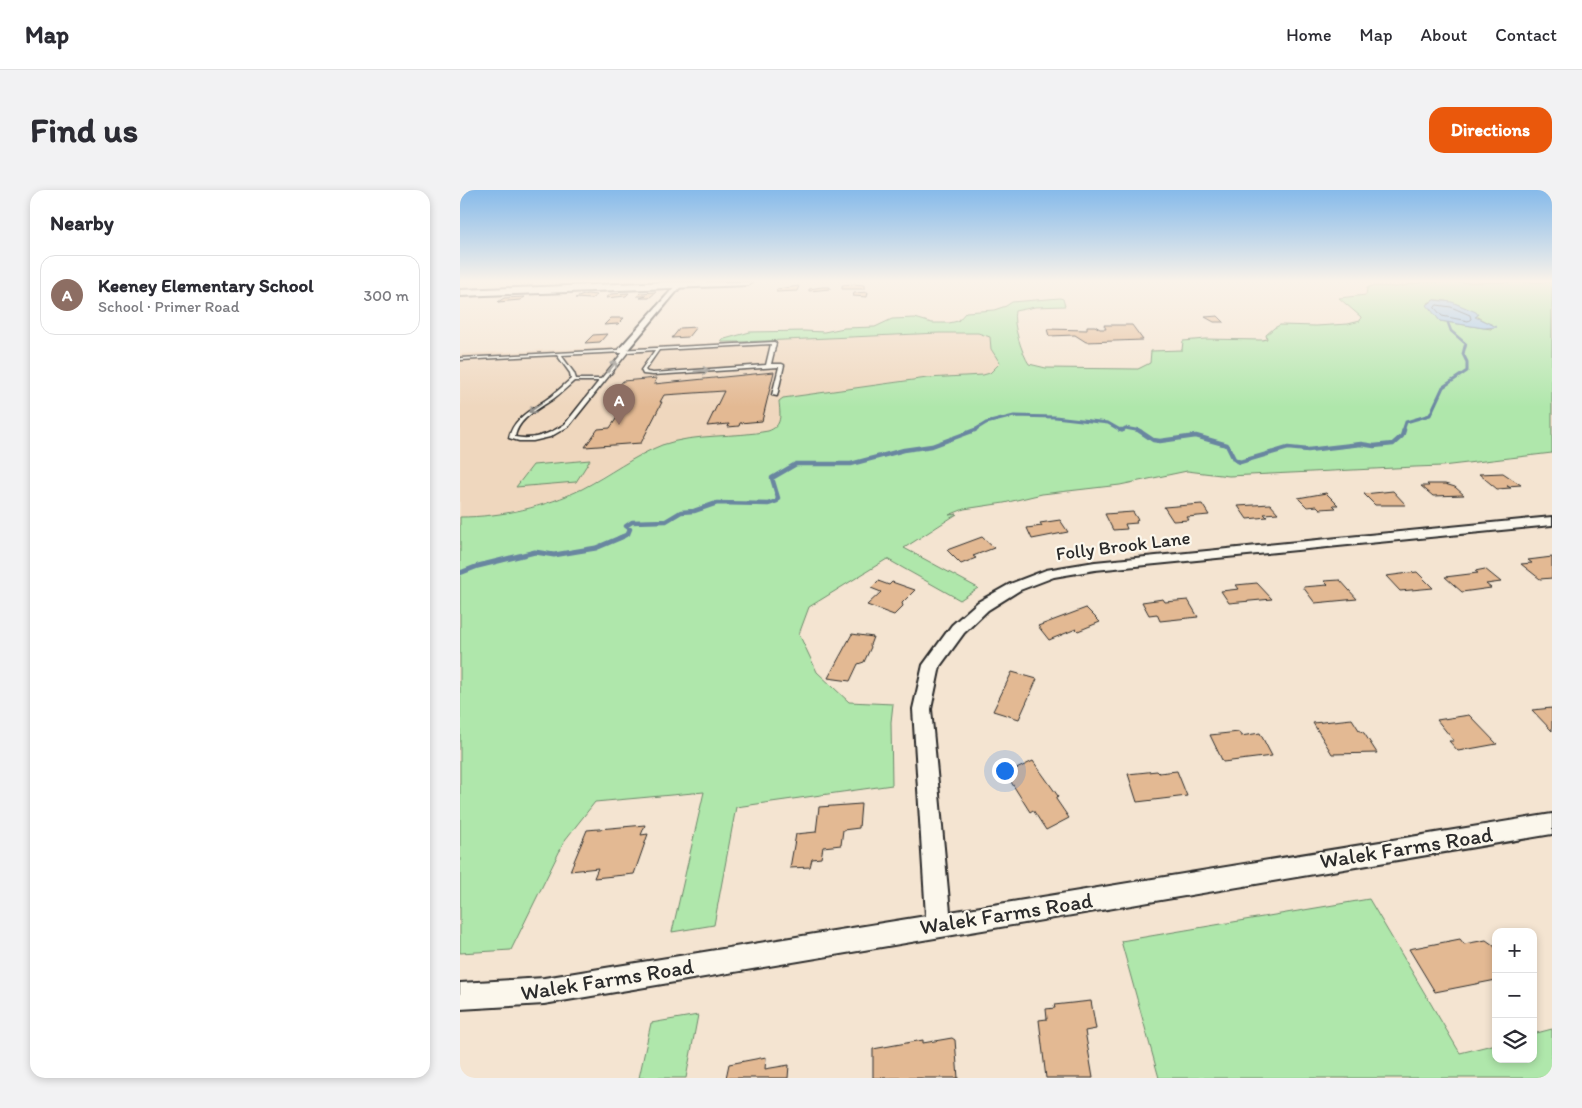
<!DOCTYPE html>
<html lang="en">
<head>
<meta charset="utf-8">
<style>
	body { margin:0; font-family:Itim,sans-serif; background:#f2f2f3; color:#2b2b33 }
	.controls { position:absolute; right:15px; bottom:15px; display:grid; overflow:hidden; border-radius:10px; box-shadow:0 2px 8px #0003 }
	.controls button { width:45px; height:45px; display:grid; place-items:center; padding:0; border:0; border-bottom:1px solid #e1e1e2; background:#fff; color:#2b2b33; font:25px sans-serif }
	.you { position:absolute; left:544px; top:580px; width:18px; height:18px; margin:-12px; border:4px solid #fff; border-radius:50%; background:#1a73e8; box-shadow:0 0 0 8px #1a73e833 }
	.badge { display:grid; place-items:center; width:32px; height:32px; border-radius:50%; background:#ea580c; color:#fff; font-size:16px; font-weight:700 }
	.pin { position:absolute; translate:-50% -41px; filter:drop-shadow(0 1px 2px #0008) }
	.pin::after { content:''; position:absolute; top:26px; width:18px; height:15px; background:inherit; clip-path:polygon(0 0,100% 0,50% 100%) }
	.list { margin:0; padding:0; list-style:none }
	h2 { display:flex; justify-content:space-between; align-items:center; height:65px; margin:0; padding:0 20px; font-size:21px }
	h2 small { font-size:16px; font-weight:400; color:#7c7c81 }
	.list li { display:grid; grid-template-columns:32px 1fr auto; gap:15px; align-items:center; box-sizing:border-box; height:80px; margin:0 10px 10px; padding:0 10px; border:1px solid #e1e1e2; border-radius:15px }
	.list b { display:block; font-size:19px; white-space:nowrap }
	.list p { margin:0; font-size:16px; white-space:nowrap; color:#7c7c81 }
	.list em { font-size:16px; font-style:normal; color:#7c7c81 }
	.icon { flex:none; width:28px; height:28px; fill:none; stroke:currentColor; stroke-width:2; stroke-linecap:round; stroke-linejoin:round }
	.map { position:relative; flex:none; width:1092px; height:888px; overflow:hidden; border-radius:15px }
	header { display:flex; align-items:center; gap:30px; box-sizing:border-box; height:70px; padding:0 25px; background:#fff; border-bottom:1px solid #e1e1e2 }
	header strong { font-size:24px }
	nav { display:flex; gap:28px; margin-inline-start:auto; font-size:18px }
	.intro { display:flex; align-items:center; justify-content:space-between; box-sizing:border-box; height:120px; padding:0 30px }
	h1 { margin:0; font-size:35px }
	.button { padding:12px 22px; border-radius:15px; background:#ea580c; color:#fff; font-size:18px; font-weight:700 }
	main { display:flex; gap:30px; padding:0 30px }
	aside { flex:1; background:#fff; border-radius:15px; box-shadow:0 2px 8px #0003 }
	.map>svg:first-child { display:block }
	.built { fill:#efd7be }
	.green { fill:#afe7ab; stroke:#6d896b; fill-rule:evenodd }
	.water { fill:#93c2ee; stroke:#6986a0 }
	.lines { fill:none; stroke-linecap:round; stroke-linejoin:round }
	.shore { stroke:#556779; stroke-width:1 }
	.stream-far3 { stroke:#6986a0; stroke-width:2.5 }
	.stream-far2 { stroke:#6986a0; stroke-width:3 }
	.stream-far1 { stroke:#6986a0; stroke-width:4.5 }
	.stream { stroke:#6986a0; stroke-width:5 }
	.building { fill:#e3b993; stroke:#2b2b2b }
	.lane-casing { stroke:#2b2b2b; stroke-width:3 }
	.street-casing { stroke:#2b2b2b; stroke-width:4 }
	.secondary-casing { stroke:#2b2b2b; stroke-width:4 }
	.lane { fill:#fbf7ec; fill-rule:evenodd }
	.street { fill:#fbf7ec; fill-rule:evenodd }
	.secondary { fill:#fbf7ec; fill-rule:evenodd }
	.oneway { stroke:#93918c }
	.labels { text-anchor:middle; stroke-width:4.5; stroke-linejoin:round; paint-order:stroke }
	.street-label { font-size:19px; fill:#2b2b2b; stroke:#fbf7ec }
	.near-street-label { font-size:22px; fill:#2b2b2b; stroke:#fbf7ec }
</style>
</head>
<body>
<header>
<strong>Map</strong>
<nav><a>Home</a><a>Map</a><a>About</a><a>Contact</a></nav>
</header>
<div class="intro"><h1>Find us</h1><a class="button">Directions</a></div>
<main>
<aside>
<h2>Nearby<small></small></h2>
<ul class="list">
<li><span class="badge" style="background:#8d6e63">A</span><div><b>Keeney Elementary School</b><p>School · Primer Road</p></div><em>300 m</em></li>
</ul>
</aside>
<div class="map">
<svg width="1092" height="888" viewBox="0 0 1092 888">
	<rect width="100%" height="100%" fill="#f4e4d1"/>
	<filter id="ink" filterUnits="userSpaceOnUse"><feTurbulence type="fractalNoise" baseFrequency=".02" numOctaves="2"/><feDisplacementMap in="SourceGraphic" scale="10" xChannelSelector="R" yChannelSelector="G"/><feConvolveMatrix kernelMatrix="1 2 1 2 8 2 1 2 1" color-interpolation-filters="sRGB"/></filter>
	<g filter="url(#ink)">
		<path class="built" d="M479,143H518L529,145L530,147L531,159L540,173L530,183L523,185L467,188L323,208L319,212L321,231L315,239L308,241L205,254L146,284L122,299L91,312L32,326L0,327V164Z"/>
		<path class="green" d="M962,92H1092V263L982,276L955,277L769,286L727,281L660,295L582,304L544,313L504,319L489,325L497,324L444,358L518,398L500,410L427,369L349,417L339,444L357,482L389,512L433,514L431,532L432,595L276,617L254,735L212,742L244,602L135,612L105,650L51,760L0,763V327C41,327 85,317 122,299C149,285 174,266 202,255C236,243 274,248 308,241C323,236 320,225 319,211L323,208L467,188L523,185L530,183L540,173L531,159L530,147L518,143H479L280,152H262L261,150L290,142L344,141L364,142L384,138L415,137L432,129L455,128L472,133H489L498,131L506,122L534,120L546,116L552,112L600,108L603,109L605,116L575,117L555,121C552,133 562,164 569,174L586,178L678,179L690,173L691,161L722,160L723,151L745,149L802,150L807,149L806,145L814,138L820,135L856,136L888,134L900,131L901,127L879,108L906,105L907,98L911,96L937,97ZM974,110C1001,110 1010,126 1033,135L1031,139L1024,138L980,131L968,113Z
			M130,270L116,292L56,297L73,275Z
			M909,709L1000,863L1036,854V869H1073V844L1092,839V888H699L661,751Z
			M238,825L226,888H179L191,833Z"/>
		<path class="water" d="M974,110L992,112L1016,122L1018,125L1015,127L1037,137L1024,138L980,131L967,115Z"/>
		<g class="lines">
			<path class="shore" d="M977,115L991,117L1010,125L1011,129L1008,131L982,126L975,118Z"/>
			<path class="stream-far3" d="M988,133L991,141L1006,154L1005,158"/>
			<path class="stream-far2" d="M513,241L526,233L554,226L595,227L648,233L662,241
				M662,241L665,238L681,241
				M943,241L946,232L970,225L983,197L1007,181V172L1003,164L1005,156"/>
			<path class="stream-far1" d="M660,240H663
				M678,240L693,250L700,251L736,246L767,255L774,269L780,272L828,258L848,260L901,254L914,256L933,254L942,246L944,240
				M159,348L168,344L170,339L166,336L172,332L206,331L221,322L234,321L257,313L308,314L317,311L318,308L312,288L336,274H391L444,260L472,256L515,240"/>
			<path class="stream" d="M0,383L18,376L75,362L94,365L136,358L162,347"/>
		</g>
		<path class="building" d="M394,94L404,95V99H382V95Z
			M339,96L337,101L316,102L317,99Z
			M362,97H370V99L349,101V99Z
			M196,102L189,108H180L186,106H177L180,103Z
			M408,102L407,107L393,106L394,103Z
			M169,103L166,106L146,108L151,104Z
			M127,104L137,105L131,109L115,108Z
			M65,107L60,110L38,112L44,108Z
			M758,126L764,132H754L745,127Z
			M151,128H164L158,134L144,135Z
			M644,135H672L683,150L626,152L615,145L589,146L587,139L627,140V136H635L640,139H646Z
			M236,137L228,147L212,148L220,138Z
			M147,144L140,152L125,153L133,145Z
			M314,182L302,231L280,233L279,236L268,237L269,234L247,236L264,201L204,205L200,212H202L181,253L125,257L138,239L150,238L162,220L151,221L163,204H154L156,201H150L152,198L158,197L163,191L197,188L194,194Z
			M1043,283L1061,295L1047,296L1051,298L1037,299L1019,284Z
			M967,294H985L995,297L1004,305L973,306L961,296H969Z
			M933,301L946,315H915L904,304Z
			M866,303L878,315H873L876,318L860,319L857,316L847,317L838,308Z
			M742,314L749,325L727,327L729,330L713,331L704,317Z
			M810,314L818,323L804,324L807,327L787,329L778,316Z
			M673,322L678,330L676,331L677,333L665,334L667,339L653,340L645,324Z
			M600,330L608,342L572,349L567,338L582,336L580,333Z
			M522,347L534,358L513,366L516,368L501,374L487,360Z
			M1092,367V388L1080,389L1061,374L1072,373L1068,370Z
			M1025,379L1041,392L1026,394L1031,398L1002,402L985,387L1018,383L1015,381Z
			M957,382L973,398L940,401L926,386Z
			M880,390L897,409L855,413L843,397L868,395L864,391Z
			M418,391L429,395L432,392L455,400L442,413L443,416L434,425L407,415L421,402L411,398Z
			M797,393L812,409L769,413L761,401L779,399L776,395Z
			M703,409L705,412L728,410L738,427L700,431L697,424L689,425L682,412Z
			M626,418L640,432L618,441L616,439L589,450L578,436Z
			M392,444L413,447L410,455L411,457L404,472L398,474L390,491L368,488Z
			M552,482L577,489L559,529L533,521Z
			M1092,518V541L1072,520Z
			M1009,525L1037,554L998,561L989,551H994L977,530Z
			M892,529L899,540L904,543L917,563L872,564L853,533Z
			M779,542L781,546L800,543L812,566L763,572L750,545Z
			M573,571L598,606L596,609L609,628L586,640L573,620L570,622L546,584Z
			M697,581L699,583L717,581L727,606L677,612L668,584Z
			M401,614L399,638L383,640L381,655L363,657L361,668L352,669L350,677L330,678L336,644L356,642L359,617Z
			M185,635L181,645L188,644L174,684L134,688L138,678L110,681L127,640Z
			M1000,749L1004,754L1026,750L1033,755L1036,759V790L975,802L949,759Z
			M631,811L636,839L625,841L633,888H586L579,830L587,829L586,819L595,818L594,815Z
			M492,848L495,850L498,888H413V859L463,850V853Z
			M306,867L305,879L329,875L328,888H266L269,874Z"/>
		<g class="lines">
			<defs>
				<path id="lane" d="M314,152L316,153L311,174H322L324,175L317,206L312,205L319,177L193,185L183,184L181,180L195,160L168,162L109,236L90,247L73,251H59L49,248C53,227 75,218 90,207C98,201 105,194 111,189L110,183L97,165L0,170V168ZM311,154L306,175L193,183L187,182L185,180L199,160ZM163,162L141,189H116L114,183L101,165ZM114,191H139L105,234C90,244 73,251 55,247C58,228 79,219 93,209C100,204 107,197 114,191Z"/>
				<path id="street" d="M217,94L222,95L165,163H159V159Z
					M1092,327V335L635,380L594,387L560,400L528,420L504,443L480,476L471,519L490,722L1092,624V644L84,814L0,819V793L84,788L466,726L453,519L463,475L492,435L518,412L550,394L586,380L635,372Z"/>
				<path id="secondary" d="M209,92H292L288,95L0,106V100Z"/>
			</defs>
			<use href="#lane" class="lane-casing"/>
			<use href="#street" class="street-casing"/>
			<use href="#secondary" class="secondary-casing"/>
			<use href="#lane" class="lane"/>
			<use href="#street" class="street"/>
			<use href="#secondary" class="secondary"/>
		</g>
		<defs><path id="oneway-shaft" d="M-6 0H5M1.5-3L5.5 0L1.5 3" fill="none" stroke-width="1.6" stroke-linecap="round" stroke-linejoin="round" transform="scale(1.25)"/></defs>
		<g class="oneway">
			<use href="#oneway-shaft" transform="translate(152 177) rotate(-51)"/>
			<use href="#oneway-shaft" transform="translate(242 181) rotate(-4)"/>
			<use href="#oneway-shaft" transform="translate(75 218) rotate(145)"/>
		</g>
	</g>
	<linearGradient id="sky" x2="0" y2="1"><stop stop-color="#86baea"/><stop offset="0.42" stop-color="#faf3ea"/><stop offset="1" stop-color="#faf3ea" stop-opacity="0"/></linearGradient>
	<rect width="1092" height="217" fill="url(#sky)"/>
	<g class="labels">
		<g class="street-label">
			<text transform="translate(663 355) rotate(-7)" y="7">Folly Brook Lane</text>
		</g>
		<g class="near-street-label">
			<text transform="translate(946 657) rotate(-9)" y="8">Walek Farms Road</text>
			<text transform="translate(546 723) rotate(-9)" y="8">Walek Farms Road</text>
			<text transform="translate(147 789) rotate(-9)" y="8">Walek Farms Road</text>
		</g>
	</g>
</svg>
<div class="controls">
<button>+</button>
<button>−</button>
<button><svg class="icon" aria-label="layers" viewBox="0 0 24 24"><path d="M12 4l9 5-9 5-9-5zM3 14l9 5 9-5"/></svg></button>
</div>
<div class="you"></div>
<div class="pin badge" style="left:159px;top:235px;background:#8d6e63">A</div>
</div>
</main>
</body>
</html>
